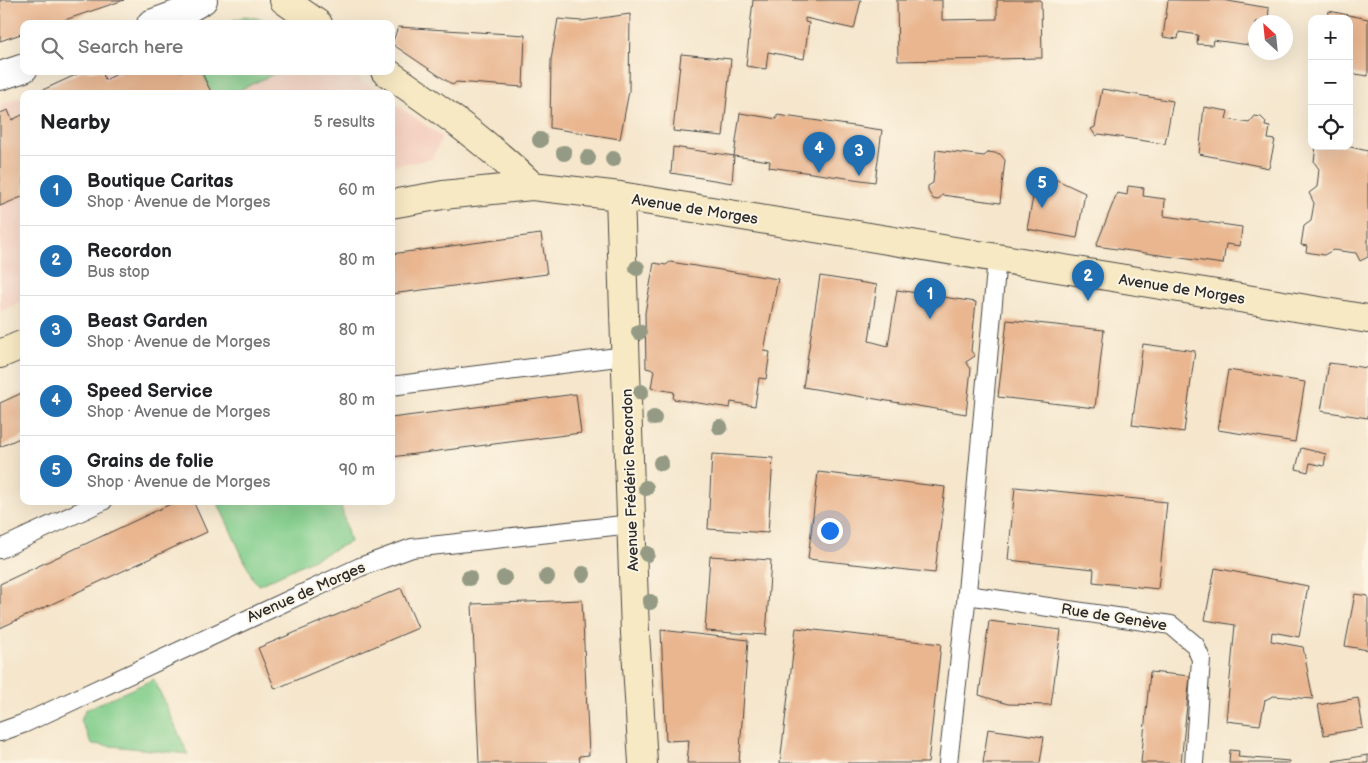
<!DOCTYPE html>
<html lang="en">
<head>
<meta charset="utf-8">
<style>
	body { margin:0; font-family:"Balsamiq Sans",sans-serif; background:#f6f6f6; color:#202124 }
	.controls { position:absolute; right:15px; top:15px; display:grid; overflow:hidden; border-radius:10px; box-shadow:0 5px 20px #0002 }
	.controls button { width:45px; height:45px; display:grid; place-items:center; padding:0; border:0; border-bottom:1px solid #e0e0e0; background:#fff; color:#202124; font:25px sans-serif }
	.compass { position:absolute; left:1248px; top:15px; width:45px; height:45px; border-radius:50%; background:#fff; box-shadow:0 5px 20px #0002; rotate:333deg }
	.you { position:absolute; left:829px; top:530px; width:18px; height:18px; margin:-12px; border:4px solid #fff; border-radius:50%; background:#1a73e8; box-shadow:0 0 0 8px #1a73e833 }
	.badge { display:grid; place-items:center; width:32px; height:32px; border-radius:50%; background:#1f6fb2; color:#fff; font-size:16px; font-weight:700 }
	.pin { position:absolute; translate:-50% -41px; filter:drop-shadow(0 1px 2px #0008) }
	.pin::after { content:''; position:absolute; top:26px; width:18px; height:15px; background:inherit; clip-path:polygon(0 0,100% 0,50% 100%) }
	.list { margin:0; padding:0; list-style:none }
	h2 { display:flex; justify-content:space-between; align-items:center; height:65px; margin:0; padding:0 20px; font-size:21px }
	h2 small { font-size:16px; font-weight:400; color:#757577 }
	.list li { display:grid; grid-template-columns:32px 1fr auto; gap:15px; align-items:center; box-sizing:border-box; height:70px; padding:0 20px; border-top:1px solid #e0e0e0 }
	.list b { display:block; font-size:19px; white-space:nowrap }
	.list p { margin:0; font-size:16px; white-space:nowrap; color:#757577 }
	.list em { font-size:16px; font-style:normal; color:#757577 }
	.icon { flex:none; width:28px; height:28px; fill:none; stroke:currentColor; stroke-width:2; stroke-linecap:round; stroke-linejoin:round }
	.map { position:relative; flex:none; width:1368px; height:763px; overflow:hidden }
	.search { position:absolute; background:#fff; box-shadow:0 5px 20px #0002; left:20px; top:20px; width:375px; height:55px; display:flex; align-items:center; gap:12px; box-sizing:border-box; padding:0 18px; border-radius:10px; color:#757577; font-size:19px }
	.panel { position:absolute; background:#fff; box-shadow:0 5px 20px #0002; left:20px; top:90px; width:375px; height:415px; border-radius:10px }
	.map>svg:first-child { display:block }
	.built { fill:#f5d2c2 }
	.green { fill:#81cd8b; stroke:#567c5b }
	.building { fill:#e9b690 }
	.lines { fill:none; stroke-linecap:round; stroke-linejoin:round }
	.lane-casing { stroke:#494743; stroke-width:20 }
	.street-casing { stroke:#494743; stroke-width:30 }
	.secondary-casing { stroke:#494743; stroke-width:30 }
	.lane { stroke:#fff; stroke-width:18 }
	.street { stroke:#fff; stroke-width:28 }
	.secondary { stroke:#f7e9c3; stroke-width:28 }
	.tree { fill:#949a83 }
	.labels { text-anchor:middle; stroke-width:4; stroke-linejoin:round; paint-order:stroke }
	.street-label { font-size:15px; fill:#2b2b2b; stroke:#fcf5e5 }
</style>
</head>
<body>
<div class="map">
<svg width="1368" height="763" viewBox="0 0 1368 763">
	<rect width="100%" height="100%" fill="#fcf5e5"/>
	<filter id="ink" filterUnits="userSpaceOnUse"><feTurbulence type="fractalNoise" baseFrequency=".02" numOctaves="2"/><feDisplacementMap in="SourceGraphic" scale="10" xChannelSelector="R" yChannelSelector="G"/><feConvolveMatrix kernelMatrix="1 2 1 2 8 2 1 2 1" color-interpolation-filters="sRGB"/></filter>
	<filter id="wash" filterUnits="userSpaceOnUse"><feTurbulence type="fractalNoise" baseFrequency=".0096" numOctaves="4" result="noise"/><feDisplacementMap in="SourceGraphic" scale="20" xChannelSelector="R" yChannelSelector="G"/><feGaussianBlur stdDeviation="1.12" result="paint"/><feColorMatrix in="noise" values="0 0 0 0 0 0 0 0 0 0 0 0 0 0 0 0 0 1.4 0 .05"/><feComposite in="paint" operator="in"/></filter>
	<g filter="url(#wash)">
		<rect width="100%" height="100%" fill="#f5e6cc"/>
		<path class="built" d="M82,71H349L381,94H27Z
			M24,95V301L0,312V105Z
			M391,101L442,137L432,159L391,166Z"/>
		<path class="green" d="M245,16L277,22L280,24H222Z
			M201,71H280L231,94H212Z
			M217,501H340L350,542L259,585L253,579Z
			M154,679L188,754L92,744L81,721L85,710Z"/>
		<g id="blocks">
			<path class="building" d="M0,0H124L53,24H24V33L0,41Z
				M753,0H861L854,29L805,18V22L809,23L804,59L768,52L766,69L746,66Z
				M897,0H942V20L997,19V0H1041L1042,58L898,61Z
				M1168,0H1222L1269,8L1268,22H1256V46L1213,40L1212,45L1197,44L1198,35L1179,32L1178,39L1163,37Z
				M1329,11L1368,19V76L1349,73V19H1328Z
				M630,14L629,91L620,139L550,128L551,60L558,19L581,21Z
				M398,27L525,35L523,87L456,82L453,85L392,44Z
				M681,54L731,59L723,136L673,131Z
				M84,71H102L105,80L124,71H201L212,94H34Z
				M1102,89L1173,101L1165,144L1099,134L1096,136L1091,129L1095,127Z
				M1204,107L1228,111L1226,119L1249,123L1255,116L1261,117L1266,122L1265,126L1270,127L1268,139L1275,140L1269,168L1199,154Z
				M8,110L12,120L24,114V196L0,206V113Z
				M740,113L777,119V115L882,130L875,182L769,167L770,161L734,156Z
				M1316,146H1346L1368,151V257L1360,261L1356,253L1333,250L1324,255L1306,252L1307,246L1301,245L1304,226L1311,221L1314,203L1309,193L1317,187L1319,169L1314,162Z
				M673,147L734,156L732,183L671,173Z
				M936,150L984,156L989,152L1000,154L1005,160L1000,203L942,195L938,200L933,199L928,191V186L933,183Z
				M1038,171L1085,193L1077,238L1027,229Z
				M1128,186L1144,188L1143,196L1165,199L1164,216L1242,227L1240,246L1226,244L1223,264L1096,246L1117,193L1127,195Z
				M541,234L547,274L391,294V254Z
				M670,262L778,279L764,351L770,352L766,379L759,378L755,406L731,402L730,408L673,399L674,392L651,388L654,370L646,368L645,313L654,263L666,265Z
				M820,276L877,285L869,341L888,346L897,290L976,302L971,351L975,356L966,362L971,369L966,414L803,387Z
				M1007,320L1104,330L1095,408L998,397Z
				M1143,344L1195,351L1184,432L1132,425Z
				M1329,363L1368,368V418L1321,411Z
				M1228,370L1305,382L1295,442L1218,430Z
				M24,392V436L0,447V403Z
				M576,394L581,433L391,457V418Z
				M1301,448L1326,454L1324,466L1310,463L1308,472L1296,469Z
				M712,454L773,458L768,533L708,529Z
				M818,472L945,487L935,573L808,559Z
				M1015,487L1167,502L1158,589L1093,582L1094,569L1008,560Z
				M177,501H193L207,532L0,628V584Z
				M710,556L771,560L766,635L705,631Z
				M1215,568L1308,586L1299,637L1272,632L1271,641L1303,647L1313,699L1273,696L1265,700L1260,725L1226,721L1235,625L1205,620Z
				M401,588L418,628L275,689L258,648Z
				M1355,594L1368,596V650L1345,646Z
				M582,600L589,755L579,756L580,763H479L472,604Z
				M989,621L1061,630L1051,705L1008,704L979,695Z
				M796,628L941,644L928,763H780Z
				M661,630L748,640L739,763H687L689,740L666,741Z
				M1150,672L1190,676L1181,763H1141Z
				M1358,698L1363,728L1324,735L1318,705Z
				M988,729L1044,737L1040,763H983Z
				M1230,750L1239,751L1238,757L1290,761V763H1229Z
				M1368,755V763H1334L1333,761Z"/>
		</g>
	</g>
	<g filter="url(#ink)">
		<use href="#blocks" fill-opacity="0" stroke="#494743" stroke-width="1"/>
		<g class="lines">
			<defs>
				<path id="lane" d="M391,386L625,356
					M0,549L103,501
					M967,595L1171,625L1195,645L1201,659L1194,763
					M0,732L25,723L360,567L412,548L632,524
					M948,763L966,603L997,258"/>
				<path id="street" d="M151,24L179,14L203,0
					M0,76L24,68"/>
				<path id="secondary" d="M284,0L318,24
					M385,71C437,107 487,142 532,186
					M620,196L635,633L643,763
					M391,204L443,195L532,186L620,196L1368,319
					M0,354L24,344"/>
			</defs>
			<use href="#lane" class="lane-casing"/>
			<use href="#street" class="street-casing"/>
			<use href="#secondary" class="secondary-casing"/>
			<use href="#lane" class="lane"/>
			<use href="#street" class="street"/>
			<use href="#secondary" class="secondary"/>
		</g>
		<g class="tree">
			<circle cx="540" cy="140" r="8"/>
			<circle cx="564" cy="153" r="8"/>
			<circle cx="588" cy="158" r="8"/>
			<circle cx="613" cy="159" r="8"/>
			<circle cx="637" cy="268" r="8"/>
			<circle cx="639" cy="332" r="8"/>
			<circle cx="641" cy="392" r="8"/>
			<circle cx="654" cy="418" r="8"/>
			<circle cx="720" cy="427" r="8"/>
			<circle cx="661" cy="463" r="8"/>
			<circle cx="646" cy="488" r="8"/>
			<circle cx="647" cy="554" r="8"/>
			<circle cx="583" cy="574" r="8"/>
			<circle cx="547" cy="577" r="8"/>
			<circle cx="469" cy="578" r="8"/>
			<circle cx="504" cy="578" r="8"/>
			<circle cx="650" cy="602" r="8"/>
		</g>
	</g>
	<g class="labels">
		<g class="street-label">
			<text transform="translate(695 209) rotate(9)" y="5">Avenue de Morges</text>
			<text transform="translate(1182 289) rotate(9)" y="5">Avenue de Morges</text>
			<text transform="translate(630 480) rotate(-92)" y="5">Avenue Frédéric Recordon</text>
			<text transform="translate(306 592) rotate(-24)" y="5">Avenue de Morges</text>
			<text transform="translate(1114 617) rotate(9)" y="5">Rue de Genève</text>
		</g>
	</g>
</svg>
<div class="controls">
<button>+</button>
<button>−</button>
<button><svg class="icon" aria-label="locate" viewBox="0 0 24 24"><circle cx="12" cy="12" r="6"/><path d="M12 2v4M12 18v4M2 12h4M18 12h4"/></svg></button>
</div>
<svg class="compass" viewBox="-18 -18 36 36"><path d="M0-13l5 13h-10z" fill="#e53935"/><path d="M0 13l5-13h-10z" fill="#757577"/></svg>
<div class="you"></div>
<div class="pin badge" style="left:930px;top:319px">1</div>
<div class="pin badge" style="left:1088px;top:301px">2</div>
<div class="pin badge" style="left:859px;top:176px">3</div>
<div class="pin badge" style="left:819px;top:173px">4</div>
<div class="pin badge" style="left:1042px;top:208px">5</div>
<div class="search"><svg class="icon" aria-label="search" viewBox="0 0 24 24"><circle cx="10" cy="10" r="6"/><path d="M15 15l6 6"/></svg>Search here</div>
<section class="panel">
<h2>Nearby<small>5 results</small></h2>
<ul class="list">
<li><span class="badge">1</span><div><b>Boutique Caritas</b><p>Shop · Avenue de Morges</p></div><em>60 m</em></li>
<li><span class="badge">2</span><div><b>Recordon</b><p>Bus stop</p></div><em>80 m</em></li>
<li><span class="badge">3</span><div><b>Beast Garden</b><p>Shop · Avenue de Morges</p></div><em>80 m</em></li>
<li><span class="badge">4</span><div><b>Speed Service</b><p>Shop · Avenue de Morges</p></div><em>80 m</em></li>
<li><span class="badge">5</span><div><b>Grains de folie</b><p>Shop · Avenue de Morges</p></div><em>90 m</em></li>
</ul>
</section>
</div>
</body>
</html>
